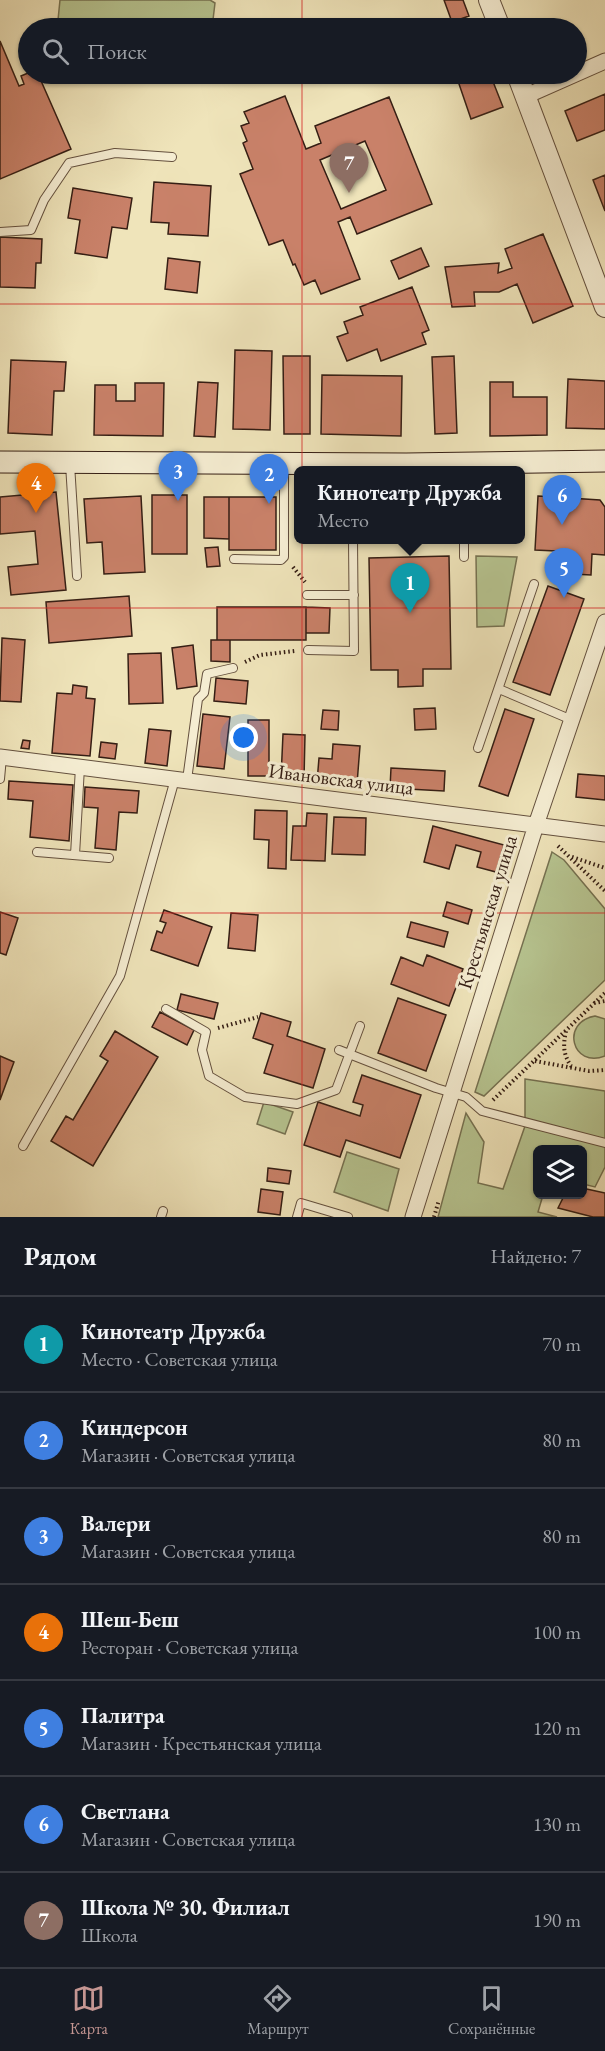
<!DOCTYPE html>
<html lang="ru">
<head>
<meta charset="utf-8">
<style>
	body { margin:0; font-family:"EB Garamond",serif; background:#20242c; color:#f1f3f6 }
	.controls { position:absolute; right:18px; bottom:18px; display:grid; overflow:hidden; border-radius:9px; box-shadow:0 2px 4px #0004 }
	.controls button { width:54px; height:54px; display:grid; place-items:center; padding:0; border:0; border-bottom:2px solid #363941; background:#171b24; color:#f1f3f6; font:30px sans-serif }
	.you { position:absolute; left:244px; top:738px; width:21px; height:21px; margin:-15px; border:4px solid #fff; border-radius:50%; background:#1a73e8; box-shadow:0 0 0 9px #1a73e833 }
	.badge { display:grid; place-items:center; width:39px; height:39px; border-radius:50%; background:#c59692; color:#fff; font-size:20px; font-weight:700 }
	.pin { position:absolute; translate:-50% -50px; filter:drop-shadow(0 2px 3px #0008) }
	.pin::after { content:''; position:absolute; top:32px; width:21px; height:18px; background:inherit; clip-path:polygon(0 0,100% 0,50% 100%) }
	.popup { position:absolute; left:294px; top:466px; width:231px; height:78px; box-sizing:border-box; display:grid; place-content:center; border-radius:9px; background:#171b24; filter:drop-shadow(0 2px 4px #0005); font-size:20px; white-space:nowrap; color:#9ea1a6 }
	.popup b { font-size:22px; color:#f1f3f6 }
	.popup::after { content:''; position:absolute; left:50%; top:100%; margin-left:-12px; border:12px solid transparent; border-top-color:#171b24 }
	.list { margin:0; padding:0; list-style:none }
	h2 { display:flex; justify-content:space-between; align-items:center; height:78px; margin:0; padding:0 24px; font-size:26px }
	h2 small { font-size:20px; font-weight:400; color:#9ea1a6 }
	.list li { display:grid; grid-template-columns:39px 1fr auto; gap:18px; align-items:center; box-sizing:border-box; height:96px; padding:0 24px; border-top:2px solid #363941 }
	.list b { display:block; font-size:22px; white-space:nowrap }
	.list p { margin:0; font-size:20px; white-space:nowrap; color:#9ea1a6 }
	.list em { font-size:20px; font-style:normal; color:#9ea1a6 }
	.icon { flex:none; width:33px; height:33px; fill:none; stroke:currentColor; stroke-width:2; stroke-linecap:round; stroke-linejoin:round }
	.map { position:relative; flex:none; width:605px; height:1217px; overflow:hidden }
	.search { position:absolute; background:#171b24; box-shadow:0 2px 4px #0004; left:18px; right:18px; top:18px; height:66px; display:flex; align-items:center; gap:15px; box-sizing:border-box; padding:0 21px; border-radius:33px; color:#9ea1a6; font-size:22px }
	.sheet { height:750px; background:#171b24 }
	nav { display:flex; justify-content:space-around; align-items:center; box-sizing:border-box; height:84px; border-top:2px solid #363941; background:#171b24; font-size:16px; color:#9ea1a6 }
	nav a { display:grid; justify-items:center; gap:3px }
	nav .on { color:#c59692 }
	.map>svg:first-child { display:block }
	.green { fill:#b7c591; stroke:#767252; stroke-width:1.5 }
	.building { fill:#c98169; stroke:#351e14; stroke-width:1.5; fill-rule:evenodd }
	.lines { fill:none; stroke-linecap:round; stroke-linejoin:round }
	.service-casing { stroke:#64503e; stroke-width:10 }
	.minor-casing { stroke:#64503e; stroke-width:17 }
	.tertiary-casing { stroke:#64503e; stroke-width:22 }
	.secondary-casing { stroke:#351e14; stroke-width:23 }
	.path { stroke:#351e14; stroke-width:4; stroke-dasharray:1.5 3; stroke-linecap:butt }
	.service { stroke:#f5edd2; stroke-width:8 }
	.minor { stroke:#f5edd2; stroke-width:15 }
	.tertiary { stroke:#f5edd2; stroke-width:20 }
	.secondary { stroke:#f5edd2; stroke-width:21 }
	.grid { fill:none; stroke:#d62828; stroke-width:1.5; stroke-opacity:0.55 }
	.labels { text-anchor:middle; stroke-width:6; stroke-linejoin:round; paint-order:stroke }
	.street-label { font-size:20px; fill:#351e14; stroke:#f5edd2 }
</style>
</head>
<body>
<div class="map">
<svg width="605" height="1217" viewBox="0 0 605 1217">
	<rect width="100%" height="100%" fill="#efe4ba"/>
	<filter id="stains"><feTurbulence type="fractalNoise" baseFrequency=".00333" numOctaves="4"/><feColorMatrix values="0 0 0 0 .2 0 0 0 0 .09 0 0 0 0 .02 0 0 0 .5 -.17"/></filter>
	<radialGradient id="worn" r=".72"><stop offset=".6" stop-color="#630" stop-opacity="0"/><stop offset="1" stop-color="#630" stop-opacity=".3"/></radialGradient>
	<path class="green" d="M60,0H210L215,3L212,28H66L58,20Z
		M476,556L517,557L504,626L477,627Z
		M552,852L564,860L605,909V980L484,1096L475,1092Z
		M595,1016L605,1019V1056C572,1069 560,1022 595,1016Z
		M525,1079L605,1091V1167L595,1187L583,1184L582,1150H538V1194L543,1195L538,1212L557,1217H438L466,1113L484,1142L478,1183L503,1189L525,1126Z
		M264,1102L293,1112L285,1134L257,1124Z
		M347,1152L399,1169L388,1211L334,1192Z"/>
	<path class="building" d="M444,0H463L469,16L452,22Z
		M0,41L19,86L24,84L21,76L28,73L38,74L71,149L0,179Z
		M479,74H490L503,107L471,119L458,81Z
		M605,94V130L577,141L565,111Z
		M285,96L306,149L321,143L315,126L389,97L432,204L357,234L350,217L338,222L360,279L321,294L315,280L304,285L295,264L293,265L283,240L269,245L240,174L253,169L243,143L247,141L241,126L249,123L244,112ZM365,141L386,190L341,209L320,160Z
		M605,175V211L593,180Z
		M154,182L211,186L208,236L168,234L169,223L151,222Z
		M73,188L132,198L127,229L112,227L107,258L75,253L80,220L68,218Z
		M543,234L573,306L533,323L517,284L499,292H474L475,306L452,307L445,267L499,263L498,273L512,268L505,249Z
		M0,237L42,239L41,263H36L35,288L0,287Z
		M421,248L429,266L399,279L391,261Z
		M168,258L200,262L197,293L165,289Z
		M412,287L429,330L422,333L426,344L381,361L377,349L347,361L337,337L348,333L344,322L363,315L360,307Z
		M235,350L272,351L270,430L233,429Z
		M283,356H310V434H284Z
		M454,356L457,433L435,434L432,357Z
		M11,360L66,362L64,391H54L52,435L8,433Z
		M322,375L402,376L401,436L321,434Z
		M568,379L605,381V429L566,428Z
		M198,382L218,383L215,437L194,436Z
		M490,382H513V397H547V435L490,436Z
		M135,383H164L163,436L94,435L95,385H116V401H135Z
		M56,492L66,590L11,595L8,567L38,564L35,531L0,534V497Z
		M152,495H187V554H152Z
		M141,496L145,572L104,574L102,542L87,543L84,499Z
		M538,496L600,500L605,507V555L592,554L591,575L555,573L556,551L535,550Z
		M204,497H229V539L204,538Z
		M229,497H276V550H229Z
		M218,547L220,566L207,567L205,548Z
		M449,556L451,669H423V686L398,687V670H371L369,558Z
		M548,586L584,599L550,695L513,682Z
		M129,596L132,636L49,643L46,602Z
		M217,607H306V640H217Z
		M306,607L330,608L329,633H306Z
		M2,638L25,640L21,702L0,701Z
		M211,640H230V662L211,661Z
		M193,645L197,686L177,689L172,648Z
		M161,653L163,703L129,704L128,654Z
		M216,678L248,681L246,704L214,701Z
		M73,685L87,687L86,698L95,699L90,756L52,753L57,693L72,694Z
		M435,708L436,729L415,730L414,709Z
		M505,709L534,719L508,796L479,786Z
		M323,710L339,711L338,730L321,729Z
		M203,714L230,717L224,769L197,766Z
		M248,720H269V776H248Z
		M149,729L171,731L167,766L145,763Z
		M283,734L305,735L304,779L281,778Z
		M23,740L30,741L29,749L21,748Z
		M101,742L117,744L115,759L99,757Z
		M333,744L360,746L357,784L317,782L319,758L332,759Z
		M391,768L445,771L444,791L390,788Z
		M578,774L605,776V800L576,797Z
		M9,781L73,785L69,841L30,837L33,801L8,799Z
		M85,787L139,791L137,813L119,812L116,850L95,848L98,808L84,807Z
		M255,810L287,811L286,869L268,868L269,840L254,839Z
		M307,813L327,814L325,861L291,860L293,826H306Z
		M334,817L366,818L365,855L332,854Z
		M433,826L504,845L496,872L477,867L481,852L456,845L449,869L424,862Z
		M447,902L472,910L468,924L443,916Z
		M164,910L212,927L198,966L151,950L157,931L162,933L166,923L160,921Z
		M0,912L18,918L6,955L0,953Z
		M231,913L258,915L255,951L228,948Z
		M411,922L448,932L444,947L407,937Z
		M427,955L463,969L449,1006L391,984L401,957L423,966Z
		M181,994L218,1003L214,1019L177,1010Z
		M398,998L446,1015L426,1071L378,1053Z
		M160,1012L194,1030L187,1045L152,1027Z
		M261,1013L291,1022L287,1036L325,1049L313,1088L264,1073L273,1045L253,1038Z
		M115,1031L158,1057L93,1166L51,1141L66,1116L73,1120L108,1061L100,1056Z
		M0,1056L14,1062L0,1100Z
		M362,1075L421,1095L400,1158L346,1140L340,1157L304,1145L318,1102L360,1116L363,1105L353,1102Z
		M268,1168L291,1171L289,1184L267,1181Z
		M582,1188L605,1193V1217H593L558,1208L565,1194H582Z
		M261,1189L283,1192L280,1215L258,1212Z"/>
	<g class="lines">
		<defs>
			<path id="service" d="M0,232L31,230L44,200L69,163L115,153L172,157
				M70,464L77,576
				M464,557V540
				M234,559L281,560L284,557V466
				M307,595H354
				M308,650L354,651L353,540
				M499,689L572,720
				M478,748L534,584
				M0,779L2,757
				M187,780L198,699L204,693L207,674L233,668
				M37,852L109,858
				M75,855L80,767
				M166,1009L206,1032L202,1050L209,1076L245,1097L297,1104L336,1090L360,1026
				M339,1050L436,1088L466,1097L482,1111L605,1143
				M23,1146L120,976L175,779
				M161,1217L163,1211
				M297,1217L301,1203L348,1217"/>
			<path id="minor" d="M526,96L605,61
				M0,757L605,834
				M413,1217L536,825L605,622"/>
			<path id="tertiary" d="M489,0L500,28
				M517,74L605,307"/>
			<path id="secondary" d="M0,462L406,464L605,461"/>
		</defs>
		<use href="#service" class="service-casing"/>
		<use href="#minor" class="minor-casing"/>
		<use href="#tertiary" class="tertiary-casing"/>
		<use href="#secondary" class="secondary-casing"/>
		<path class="path" d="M293,567L305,582
			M245,662L260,655L295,651
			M558,846L605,891
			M572,857L605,868
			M594,1003L605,1001
			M218,1028L258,1017
			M566,1031C563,1045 563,1054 571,1066L574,1067
			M535,1061L589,1071L605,1070
			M493,1100L605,993
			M434,1217L439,1200"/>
		<use href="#service" class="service"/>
		<use href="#minor" class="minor"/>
		<use href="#tertiary" class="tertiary"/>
		<use href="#secondary" class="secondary"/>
	</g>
	<path class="grid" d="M302,0V28M302,74V1217M0,304H605M0,608H605M0,913H605"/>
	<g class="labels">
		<g class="street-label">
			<text transform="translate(341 779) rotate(7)" y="7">Ивановская улица</text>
			<text transform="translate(487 912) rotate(-73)" y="7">Крестьянская улица</text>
		</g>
	</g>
	<rect width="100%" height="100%" filter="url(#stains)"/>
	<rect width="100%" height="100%" fill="url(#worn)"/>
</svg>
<div class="controls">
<button><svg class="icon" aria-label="layers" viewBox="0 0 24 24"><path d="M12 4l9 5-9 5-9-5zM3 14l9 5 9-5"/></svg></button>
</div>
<div class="you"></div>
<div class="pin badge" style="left:410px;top:613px;background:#0f9aa8">1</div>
<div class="popup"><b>Кинотеатр Дружба</b>Место</div>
<div class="pin badge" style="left:269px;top:504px;background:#3f7fe0">2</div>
<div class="pin badge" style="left:178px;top:501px;background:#3f7fe0">3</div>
<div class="pin badge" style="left:36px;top:513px;background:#e8710a">4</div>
<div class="pin badge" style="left:564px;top:598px;background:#3f7fe0">5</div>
<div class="pin badge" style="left:562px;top:525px;background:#3f7fe0">6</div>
<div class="pin badge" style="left:349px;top:193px;background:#8d6e63">7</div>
<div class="search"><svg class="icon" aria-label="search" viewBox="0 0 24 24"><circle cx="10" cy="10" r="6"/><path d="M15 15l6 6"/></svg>Поиск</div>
</div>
<section class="sheet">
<h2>Рядом<small>Найдено: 7</small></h2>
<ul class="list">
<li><span class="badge" style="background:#0f9aa8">1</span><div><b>Кинотеатр Дружба</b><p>Место · Советская улица</p></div><em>70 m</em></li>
<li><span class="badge" style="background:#3f7fe0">2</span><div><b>Киндерсон</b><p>Магазин · Советская улица</p></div><em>80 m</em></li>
<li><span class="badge" style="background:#3f7fe0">3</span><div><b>Валери</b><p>Магазин · Советская улица</p></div><em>80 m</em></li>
<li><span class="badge" style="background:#e8710a">4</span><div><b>Шеш-Беш</b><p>Ресторан · Советская улица</p></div><em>100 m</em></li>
<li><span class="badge" style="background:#3f7fe0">5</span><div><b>Палитра</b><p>Магазин · Крестьянская улица</p></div><em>120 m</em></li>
<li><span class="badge" style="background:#3f7fe0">6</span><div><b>Светлана</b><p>Магазин · Советская улица</p></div><em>130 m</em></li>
<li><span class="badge" style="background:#8d6e63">7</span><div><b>Школа № 30. Филиал</b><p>Школа</p></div><em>190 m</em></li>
</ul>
</section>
<nav>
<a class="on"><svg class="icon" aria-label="map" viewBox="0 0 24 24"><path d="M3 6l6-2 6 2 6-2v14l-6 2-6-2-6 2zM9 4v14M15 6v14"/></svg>Карта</a>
<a><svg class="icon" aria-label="directions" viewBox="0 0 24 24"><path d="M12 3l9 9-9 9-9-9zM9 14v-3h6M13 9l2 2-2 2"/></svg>Маршрут</a>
<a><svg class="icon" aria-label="saved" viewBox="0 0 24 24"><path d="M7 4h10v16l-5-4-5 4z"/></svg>Сохранённые</a>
</nav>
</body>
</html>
